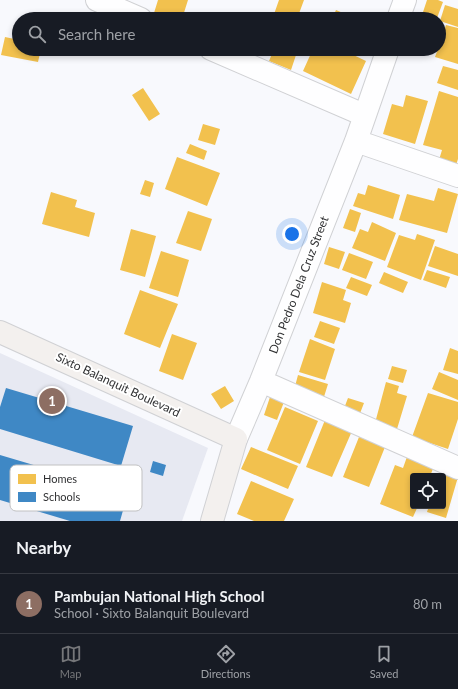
<!DOCTYPE html>
<html lang="en">
<head>
<meta charset="utf-8">
<style>
	body { margin:0; font-family:Lato,sans-serif; background:#242831; color:#f1f3f6 }
	.controls { position:absolute; right:12px; bottom:12px; display:grid; overflow:hidden; border-radius:4px; box-shadow:0 2px 6px #0003 }
	.controls button { width:36px; height:36px; display:grid; place-items:center; padding:0; border:0; border-bottom:1px solid #363941; background:#171b24; color:#f1f3f6; font:20px sans-serif }
	.you { position:absolute; left:292px; top:234px; width:14px; height:14px; margin:-10px; border:3px solid #fff; border-radius:50%; background:#1a73e8; box-shadow:0 0 0 6px #1a73e833 }
	.badge { display:grid; place-items:center; width:26px; height:26px; border-radius:50%; background:#76777a; color:#fff; font-size:13px; font-weight:700 }
	.pin { position:absolute; translate:-50% -50%; border:2px solid #fff; box-shadow:0 1px 4px #0006 }
	.list { margin:0; padding:0; list-style:none }
	h2 { display:flex; justify-content:space-between; align-items:center; height:52px; margin:0; padding:0 16px; font-size:17px }
	h2 small { font-size:13px; font-weight:400; color:#9ea1a6 }
	.list li { display:grid; grid-template-columns:26px 1fr auto; gap:12px; align-items:center; box-sizing:border-box; height:60px; padding:0 16px; border-top:1px solid #363941 }
	.list b { display:block; font-size:15px; white-space:nowrap }
	.list p { margin:0; font-size:13px; white-space:nowrap; color:#9ea1a6 }
	.list em { font-size:13px; font-style:normal; color:#9ea1a6 }
	.icon { flex:none; width:22px; height:22px; fill:none; stroke:currentColor; stroke-width:2; stroke-linecap:round; stroke-linejoin:round }
	.map { position:relative; flex:none; width:458px; height:521px; overflow:hidden }
	.search { position:absolute; background:#171b24; box-shadow:0 2px 6px #0003; left:12px; right:12px; top:12px; height:44px; display:flex; align-items:center; gap:10px; box-sizing:border-box; padding:0 14px; border-radius:22px; color:#9ea1a6; font-size:15px }
	.sheet { height:112px; background:#171b24 }
	nav { display:flex; justify-content:space-around; align-items:center; box-sizing:border-box; height:56px; border-top:1px solid #363941; background:#171b24; font-size:11px; color:#9ea1a6 }
	nav a { display:grid; justify-items:center; gap:2px }
	nav .on { color:#76777a }
	.map>svg:first-child { display:block }
	.built { fill:#e7e9f2 }
	.homes { fill:#f2c14e }
	.schools { fill:#3f88c5 }
	.lines { fill:none; stroke-linecap:round; stroke-linejoin:round }
	.street-casing { stroke:#d0d1d4; stroke-width:24 }
	.secondary-casing { stroke:#d0d1d4; stroke-width:24 }
	.street { stroke:#fefeff; stroke-width:22 }
	.secondary { stroke:#f3f0ee; stroke-width:22 }
	.labels { text-anchor:middle; stroke-width:4; stroke-linejoin:round; paint-order:stroke }
	.street-label { font-size:12px; fill:#303133; stroke:#fff }
	.key { fill:#fff; stroke:#c1c1c2; stroke-width:1 }
	.key-label { font-size:11px; fill:#303133 }
</style>
</head>
<body>
<div class="map">
<svg width="458" height="521" viewBox="0 0 458 521">
	<rect width="100%" height="100%" fill="#f8f9fd"/>
	<path class="built" d="M0,353L208,448L182,521H0Z"/>
	<path class="homes" d="M158,0H188L182,19H175L154,13Z
		M279,0H304L297,19H279L273,17Z
		M427,0H438L443,2L437,18L423,12Z
		M445,5L458,9V27L440,21Z
		M336,10L357,19H332Z
		M446,25L458,28V64L435,57L438,49H439V45Z
		M5,37L19,40V49H41L38,62L1,55Z
		M254,49H268L265,56L253,52Z
		M274,49H298L291,70L269,61Z
		M313,49H341L366,61L351,94L303,71Z
		M443,66L458,70V90L437,83Z
		M143,88L160,114L149,121L132,95Z
		M439,91L458,97V159L456,165L439,160L442,150L423,145Z
		M406,95L428,101L415,144L383,134L392,104L403,107Z
		M203,124L220,129L215,145L198,140Z
		M190,144L207,151L204,160L186,153Z
		M177,157L220,173L207,206L165,189Z
		M145,180L154,183L150,197L140,194Z
		M368,185L400,195L393,219L353,206L358,193L365,195Z
		M438,188L458,194L447,233L399,220L407,194L434,201Z
		M51,192L77,200L75,207L95,213L89,237L42,224Z
		M350,209L361,213L355,232L343,228Z
		M188,211L212,219L201,251L176,243Z
		M372,222L396,233L385,261L352,248L360,229L368,232Z
		M131,229L156,236L145,277L120,270Z
		M417,234L435,240L421,280L387,267L399,235L415,240Z
		M435,246L458,254V276L428,266Z
		M329,247L345,252L339,269L324,264Z
		M161,251L189,260L178,297L149,288Z
		M349,253L373,262L366,279L342,270Z
		M427,270L450,277L446,288L423,280Z
		M384,272L408,282L403,293L379,283Z
		M351,277L372,285L367,296L346,288Z
		M322,282L346,290L343,300L351,303L345,323L313,313Z
		M140,290L178,304L160,348L124,334Z
		M320,321L340,328L334,344L314,337Z
		M172,334L197,343L183,380L159,371Z
		M310,339L335,349L325,380L299,372Z
		M450,348L458,351V374L443,370Z
		M392,366L407,370L403,383L388,379Z
		M439,372L458,380V400L432,389Z
		M298,375L328,384L323,400L294,390Z
		M386,382L399,386L397,393L407,396L397,429L375,423Z
		M225,386L234,401L221,409L211,394Z
		M428,393L458,402V419L448,449L412,437Z
		M270,397L284,402L277,420L264,415Z
		M348,398L364,403L359,416L343,411Z
		M285,407L318,421L300,464L267,450Z
		M325,420L352,431L332,477L306,467Z
		M359,437L385,447L369,487L343,477Z
		M251,447L298,466L288,489L241,469Z
		M408,454L435,464L430,476H413V506H418L413,517L380,504L395,465L403,468Z
		M440,472L458,477L446,518L427,512L429,506H443V476H438Z
		M251,481L294,499L284,521H254L237,514Z"/>
	<path class="schools" d="M6,388L133,426L121,466L0,429V407Z
		M0,455L128,493L120,521H70L0,500Z
		M153,461L166,465L163,476L150,472Z"/>
	<g class="lines">
		<defs>
			<path id="street" d="M97,0L141,19
				M398,19L405,0
				M211,49L364,115
				M356,141L458,176
				M261,381L458,468
				M236,439L261,381L356,141L388,49"/>
			<path id="secondary" d="M0,332L236,439L212,521"/>
		</defs>
		<use href="#street" class="street-casing"/>
		<use href="#secondary" class="secondary-casing"/>
		<use href="#street" class="street"/>
		<use href="#secondary" class="secondary"/>
	</g>
	<g class="labels">
		<g class="street-label">
			<text transform="translate(299 285) rotate(-69)" y="4">Don Pedro Dela Cruz Street</text>
			<text transform="translate(118 385) rotate(25)" y="4">Sixto Balanquit Boulevard</text>
		</g>
	</g>
	<rect x="10" y="465" width="132" height="46" rx="6" class="key"/>
	<rect x="18" y="474" width="18" height="10" fill="#f2c14e"/>
	<rect x="18" y="492" width="18" height="10" fill="#3f88c5"/>
	<g class="key-label">
		<text x="43" y="483">Homes</text>
		<text x="43" y="501">Schools</text>
	</g>
</svg>
<div class="controls">
<button><svg class="icon" aria-label="locate" viewBox="0 0 24 24"><circle cx="12" cy="12" r="6"/><path d="M12 2v4M12 18v4M2 12h4M18 12h4"/></svg></button>
</div>
<div class="you"></div>
<div class="pin badge" style="left:52px;top:401px;background:#8d6e63">1</div>
<div class="search"><svg class="icon" aria-label="search" viewBox="0 0 24 24"><circle cx="10" cy="10" r="6"/><path d="M15 15l6 6"/></svg>Search here</div>
</div>
<section class="sheet">
<h2>Nearby<small></small></h2>
<ul class="list">
<li><span class="badge" style="background:#8d6e63">1</span><div><b>Pambujan National High School</b><p>School · Sixto Balanquit Boulevard</p></div><em>80 m</em></li>
</ul>
</section>
<nav>
<a class="on"><svg class="icon" aria-label="map" viewBox="0 0 24 24"><path d="M3 6l6-2 6 2 6-2v14l-6 2-6-2-6 2zM9 4v14M15 6v14"/></svg>Map</a>
<a><svg class="icon" aria-label="directions" viewBox="0 0 24 24"><path d="M12 3l9 9-9 9-9-9zM9 14v-3h6M13 9l2 2-2 2"/></svg>Directions</a>
<a><svg class="icon" aria-label="saved" viewBox="0 0 24 24"><path d="M7 4h10v16l-5-4-5 4z"/></svg>Saved</a>
</nav>
</body>
</html>
